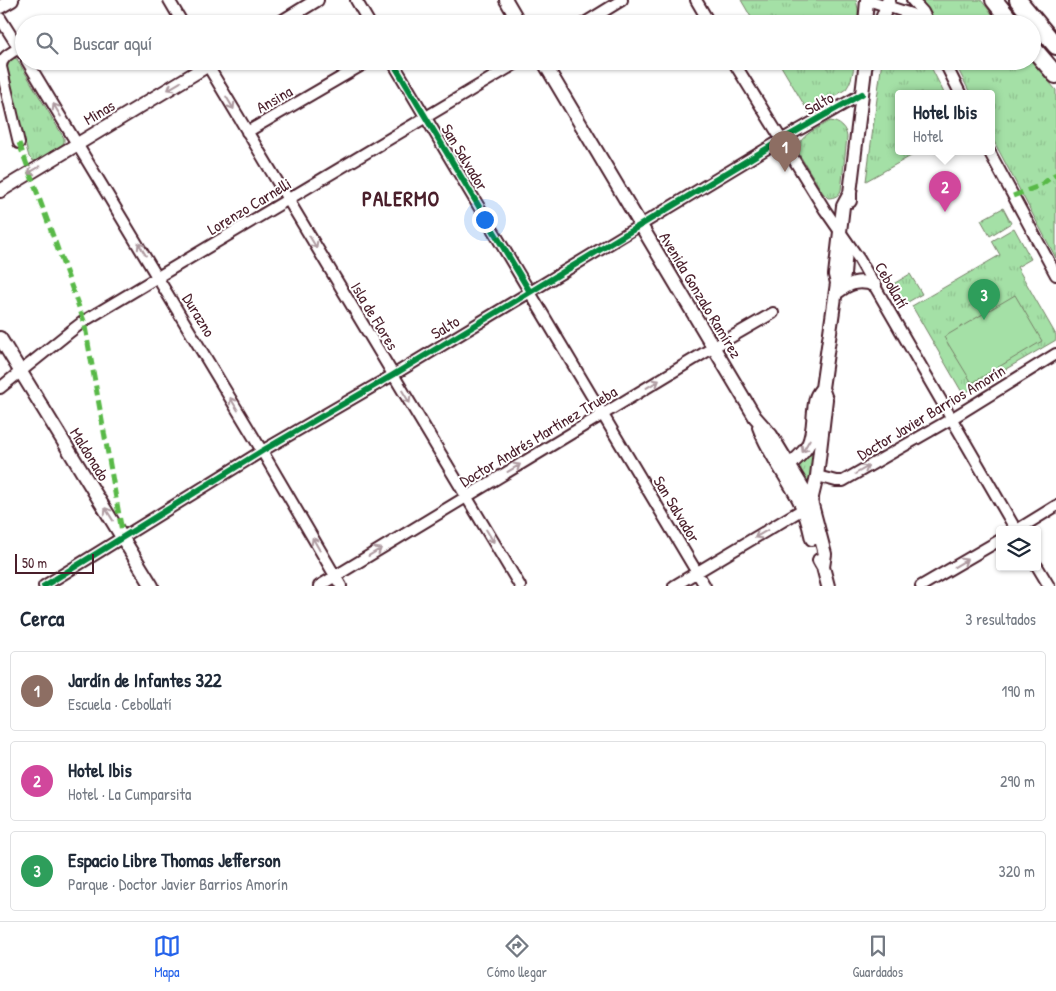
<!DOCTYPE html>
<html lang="es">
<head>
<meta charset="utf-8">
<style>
	body { margin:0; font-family:"Patrick Hand",sans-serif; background:#f2f2f3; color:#1f2937 }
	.controls { position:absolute; right:15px; bottom:15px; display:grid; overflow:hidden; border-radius:5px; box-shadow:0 1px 4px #0004 }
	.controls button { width:45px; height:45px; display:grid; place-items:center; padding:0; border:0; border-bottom:1px solid #e0e1e3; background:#fff; color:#1f2937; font:25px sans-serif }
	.scale { position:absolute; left:15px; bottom:12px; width:79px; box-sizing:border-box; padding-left:5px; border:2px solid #4a1f2b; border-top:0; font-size:14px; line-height:18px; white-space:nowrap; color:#4a1f2b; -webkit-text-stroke:4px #fff; paint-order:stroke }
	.you { position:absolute; left:484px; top:219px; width:18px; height:18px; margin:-12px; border:4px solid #fff; border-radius:50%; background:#1a73e8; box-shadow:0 0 0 8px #1a73e833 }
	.badge { display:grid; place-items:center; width:32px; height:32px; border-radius:50%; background:#2563eb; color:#fff; font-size:16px; font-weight:700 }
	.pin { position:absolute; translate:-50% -41px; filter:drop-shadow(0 1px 2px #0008) }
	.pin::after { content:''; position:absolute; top:26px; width:18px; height:15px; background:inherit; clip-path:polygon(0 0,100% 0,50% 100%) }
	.popup { position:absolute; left:895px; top:90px; width:100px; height:65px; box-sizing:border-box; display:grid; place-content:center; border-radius:5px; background:#fff; filter:drop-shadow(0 1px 4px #0005); font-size:16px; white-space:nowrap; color:#747a83 }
	.popup b { font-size:19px; color:#1f2937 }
	.popup::after { content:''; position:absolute; left:50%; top:100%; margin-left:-10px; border:10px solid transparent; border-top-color:#fff }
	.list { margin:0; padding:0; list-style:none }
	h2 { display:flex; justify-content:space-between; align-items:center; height:65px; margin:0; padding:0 20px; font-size:21px }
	h2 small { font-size:16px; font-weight:400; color:#747a83 }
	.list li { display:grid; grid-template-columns:32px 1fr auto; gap:15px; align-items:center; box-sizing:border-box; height:80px; margin:0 10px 10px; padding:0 10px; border:1px solid #e0e1e3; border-radius:5px }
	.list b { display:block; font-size:19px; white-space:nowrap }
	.list p { margin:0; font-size:16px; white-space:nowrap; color:#747a83 }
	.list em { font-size:16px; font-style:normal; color:#747a83 }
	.icon { flex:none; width:28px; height:28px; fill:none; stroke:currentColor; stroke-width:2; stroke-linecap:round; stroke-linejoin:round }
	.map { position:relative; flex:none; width:1056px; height:586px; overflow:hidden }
	.search { position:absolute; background:#fff; box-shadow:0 1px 4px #0004; left:15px; right:15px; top:15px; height:55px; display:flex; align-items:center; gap:12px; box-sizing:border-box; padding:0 18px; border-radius:28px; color:#747a83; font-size:19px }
	.sheet { height:335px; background:#fff }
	nav { display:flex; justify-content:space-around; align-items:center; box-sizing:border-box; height:70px; border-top:1px solid #e0e1e3; background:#fff; font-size:14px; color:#747a83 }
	nav a { display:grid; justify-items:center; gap:2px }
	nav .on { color:#2563eb }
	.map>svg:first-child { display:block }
	.grass { fill:url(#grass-tufts); stroke:#778068 }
	.garden { fill:#a4e0a6; stroke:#778068 }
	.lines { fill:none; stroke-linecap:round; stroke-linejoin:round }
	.minor-casing { stroke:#4a1f2b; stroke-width:14 }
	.tertiary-casing { stroke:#4a1f2b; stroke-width:16 }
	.primary-casing { stroke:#4a1f2b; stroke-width:20 }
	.minor { stroke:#fff; stroke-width:10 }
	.tertiary { stroke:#fff; stroke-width:12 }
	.primary { stroke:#fff; stroke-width:16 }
	.quiet { stroke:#58b947; stroke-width:5; stroke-dasharray:10 5; stroke-linecap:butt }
	.cycleway-casing { stroke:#fff; stroke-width:9 }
	.cycleway { stroke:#00873e; stroke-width:6 }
	.oneway { stroke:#ae9aa0 }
	.labels { text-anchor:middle; stroke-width:4; stroke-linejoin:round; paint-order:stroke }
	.street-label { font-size:16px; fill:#4a1f2b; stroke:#fff }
	.district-label { font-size:21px; font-weight:bold; letter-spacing:1px; fill:#4a1f2b; stroke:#fff }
</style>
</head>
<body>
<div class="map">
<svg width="1056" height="586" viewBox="0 0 1056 586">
	<defs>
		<pattern id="grass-tufts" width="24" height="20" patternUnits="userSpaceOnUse" patternTransform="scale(1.25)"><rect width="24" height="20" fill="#a4e0a6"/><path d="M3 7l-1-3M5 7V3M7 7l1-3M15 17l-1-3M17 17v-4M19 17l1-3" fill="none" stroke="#8fc08f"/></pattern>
	</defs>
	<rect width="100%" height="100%" fill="#fff"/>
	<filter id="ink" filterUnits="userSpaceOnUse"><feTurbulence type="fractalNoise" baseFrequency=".02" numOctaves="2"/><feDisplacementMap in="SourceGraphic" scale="10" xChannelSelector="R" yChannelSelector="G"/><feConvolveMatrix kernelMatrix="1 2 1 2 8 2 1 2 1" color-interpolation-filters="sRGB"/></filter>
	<g filter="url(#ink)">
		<path class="grass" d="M741,0H856L858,9V24H755Z
			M919,0H981L1000,24H935L930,15Z
			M12,57L17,59L64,138V142L63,144L35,161L32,160L29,157L5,70L6,64Z
			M778,61H855C853,71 852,81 846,89L809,113Z
			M882,61H928L944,93H899V151H920L866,181Z
			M954,61H1031L1056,90V258L991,136V93H970Z
			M830,121C840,122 846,128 847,137L841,190C839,196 834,198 828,198L823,193L799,154C795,137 815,130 826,123Z
			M1003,208L1011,223L990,236L981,220Z
			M1014,228L1031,259L1017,267L1056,335V340L963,394L912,306L1000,255L992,241Z
			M910,274L922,294L901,306L890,286Z
			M817,432L814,456L809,484L808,485L797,467L809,454Z"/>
		<path class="garden" d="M1015,295L1042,341L972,383L944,337Z"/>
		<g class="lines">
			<defs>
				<path id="minor" d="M169,0L183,24
					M356,0L370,24
					M696,0L710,24
					M868,0L911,14L922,24
					M912,0L923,12L929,24
					M0,18L22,53
					M583,24L622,0
					M19,48C11,53 1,57 1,67L19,143
					M27,61L262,451L341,586
					M205,61L520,586
					M392,61L705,586
					M733,61L825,210L859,259L1016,530
					M944,61L960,93
					M247,132L369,61
					M989,151L1056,275
					M0,388L71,331L84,321L520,61
					M817,476L836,481H843L951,419L1056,354
					M1017,530L1056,506
					M1037,566L1049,586
					M44,586L262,451L393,375L781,140L862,94
					M319,586L714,347L773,313
					M674,586L803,509
					M921,586L1000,540"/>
				<path id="tertiary" d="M506,0L520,24
					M0,7L12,0
					M278,24L317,0
					M865,24L867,0
					M880,24L889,0
					M543,61L755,417L771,435L811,501L825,554L823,567
					M0,191L215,61
					M850,201V193L866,61
					M837,283L844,275L846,248
					M836,293C850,283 858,279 875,285
					M0,338L152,586
					M759,427C768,452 785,474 798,498C805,511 809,525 812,539
					M785,471C791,462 803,455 808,445C815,430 812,413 816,398C817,394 820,391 822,388
					M811,501L817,476L826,399L822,388L837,283L835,275L843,206L850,193
					M819,560L823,567L828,586"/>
				<path id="primary" d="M994,0L1013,24
					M1018,0L1056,46
					M1032,47L1056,75"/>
			</defs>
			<use href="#minor" class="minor-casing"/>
			<use href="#tertiary" class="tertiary-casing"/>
			<use href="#primary" class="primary-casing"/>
			<use href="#minor" class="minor"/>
			<use href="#tertiary" class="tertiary"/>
			<use href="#primary" class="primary"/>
			<path class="quiet" d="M19,143L84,321L123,537
				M1013,196L1039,186L1056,174"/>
			<defs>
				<path id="cycleway" d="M392,61L530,292
					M44,586L262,451L393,375L781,140L862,94"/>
			</defs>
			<use href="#cycleway" class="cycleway-casing"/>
			<use href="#cycleway" class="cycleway"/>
		</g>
		<defs><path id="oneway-shaft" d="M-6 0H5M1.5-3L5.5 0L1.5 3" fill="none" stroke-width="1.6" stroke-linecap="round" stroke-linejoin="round" transform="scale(1.25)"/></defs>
		<g class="oneway">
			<use href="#oneway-shaft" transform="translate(174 86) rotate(149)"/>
			<use href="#oneway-shaft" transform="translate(230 103) rotate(59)"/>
			<use href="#oneway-shaft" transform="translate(57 110) rotate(-121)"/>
			<use href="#oneway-shaft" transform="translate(34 170) rotate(149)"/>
			<use href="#oneway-shaft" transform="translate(313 242) rotate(59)"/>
			<use href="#oneway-shaft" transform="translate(142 249) rotate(-121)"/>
			<use href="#oneway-shaft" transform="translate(653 384) rotate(-31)"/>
			<use href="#oneway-shaft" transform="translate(406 397) rotate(59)"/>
			<use href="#oneway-shaft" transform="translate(234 404) rotate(-121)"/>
			<use href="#oneway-shaft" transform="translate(806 446) rotate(120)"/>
			<use href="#oneway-shaft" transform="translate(514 468) rotate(-31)"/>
			<use href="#oneway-shaft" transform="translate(862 470) rotate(-30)"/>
			<use href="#oneway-shaft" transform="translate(109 514) rotate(-122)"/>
			<use href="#oneway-shaft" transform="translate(761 534) rotate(149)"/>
			<use href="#oneway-shaft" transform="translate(490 536) rotate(59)"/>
			<use href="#oneway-shaft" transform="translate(316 544) rotate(-120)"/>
			<use href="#oneway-shaft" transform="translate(375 552) rotate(-31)"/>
			<use href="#oneway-shaft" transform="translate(961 563) rotate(-31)"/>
		</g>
	</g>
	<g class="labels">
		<g class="street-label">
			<text transform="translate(274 99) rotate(-30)" y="6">Ansina</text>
			<text transform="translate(819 103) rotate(-29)" y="6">Salto</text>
			<text transform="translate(99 112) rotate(-31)" y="6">Minas</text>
			<text transform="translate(465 157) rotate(59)" y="6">San Salvador</text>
			<text transform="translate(249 206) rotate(-31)" y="6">Lorenzo Carnelli</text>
			<text transform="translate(892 285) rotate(60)" y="6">Cebollatí</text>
			<text transform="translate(701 295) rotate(59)" y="6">Avenida Gonzalo Ramírez</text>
			<text transform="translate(199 315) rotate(59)" y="6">Durazno</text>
			<text transform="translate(375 316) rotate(59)" y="6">Isla de Flores</text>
			<text transform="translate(445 327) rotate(-31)" y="6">Salto</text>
			<text transform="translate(931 412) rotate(-31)" y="6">Doctor Javier Barrios Amorín</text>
			<text transform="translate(538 436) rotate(-31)" y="6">Doctor Andrés Martínez Trueba</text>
			<text transform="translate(90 454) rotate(58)" y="6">Maldonado</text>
			<text transform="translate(677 509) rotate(59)" y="6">San Salvador</text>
		</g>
		<g class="district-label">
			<text x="401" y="206">PALERMO</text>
		</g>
	</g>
</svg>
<div class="controls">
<button><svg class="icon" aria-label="layers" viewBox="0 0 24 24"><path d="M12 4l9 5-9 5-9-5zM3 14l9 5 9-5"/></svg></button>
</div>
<div class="scale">50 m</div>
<div class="you"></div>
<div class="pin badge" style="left:785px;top:172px;background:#8d6e63">1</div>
<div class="pin badge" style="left:945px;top:212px;background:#d1479c">2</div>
<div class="popup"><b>Hotel Ibis</b>Hotel</div>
<div class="pin badge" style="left:984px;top:320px;background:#2e9e5b">3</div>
<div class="search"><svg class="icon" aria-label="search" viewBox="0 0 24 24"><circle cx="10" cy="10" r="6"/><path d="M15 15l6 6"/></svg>Buscar aquí</div>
</div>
<section class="sheet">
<h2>Cerca<small>3 resultados</small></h2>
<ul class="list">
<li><span class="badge" style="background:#8d6e63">1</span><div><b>Jardín de Infantes 322</b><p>Escuela · Cebollatí</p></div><em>190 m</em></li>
<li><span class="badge" style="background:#d1479c">2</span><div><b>Hotel Ibis</b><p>Hotel · La Cumparsita</p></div><em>290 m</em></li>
<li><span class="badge" style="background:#2e9e5b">3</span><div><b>Espacio Libre Thomas Jefferson</b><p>Parque · Doctor Javier Barrios Amorín</p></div><em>320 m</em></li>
</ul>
</section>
<nav>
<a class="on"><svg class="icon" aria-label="map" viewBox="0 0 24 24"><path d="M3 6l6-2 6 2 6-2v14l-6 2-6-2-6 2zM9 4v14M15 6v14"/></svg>Mapa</a>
<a><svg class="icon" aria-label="directions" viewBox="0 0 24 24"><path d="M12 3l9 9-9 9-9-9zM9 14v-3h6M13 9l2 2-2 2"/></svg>Cómo llegar</a>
<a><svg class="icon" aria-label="saved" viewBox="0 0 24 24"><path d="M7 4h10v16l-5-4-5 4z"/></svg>Guardados</a>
</nav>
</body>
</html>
